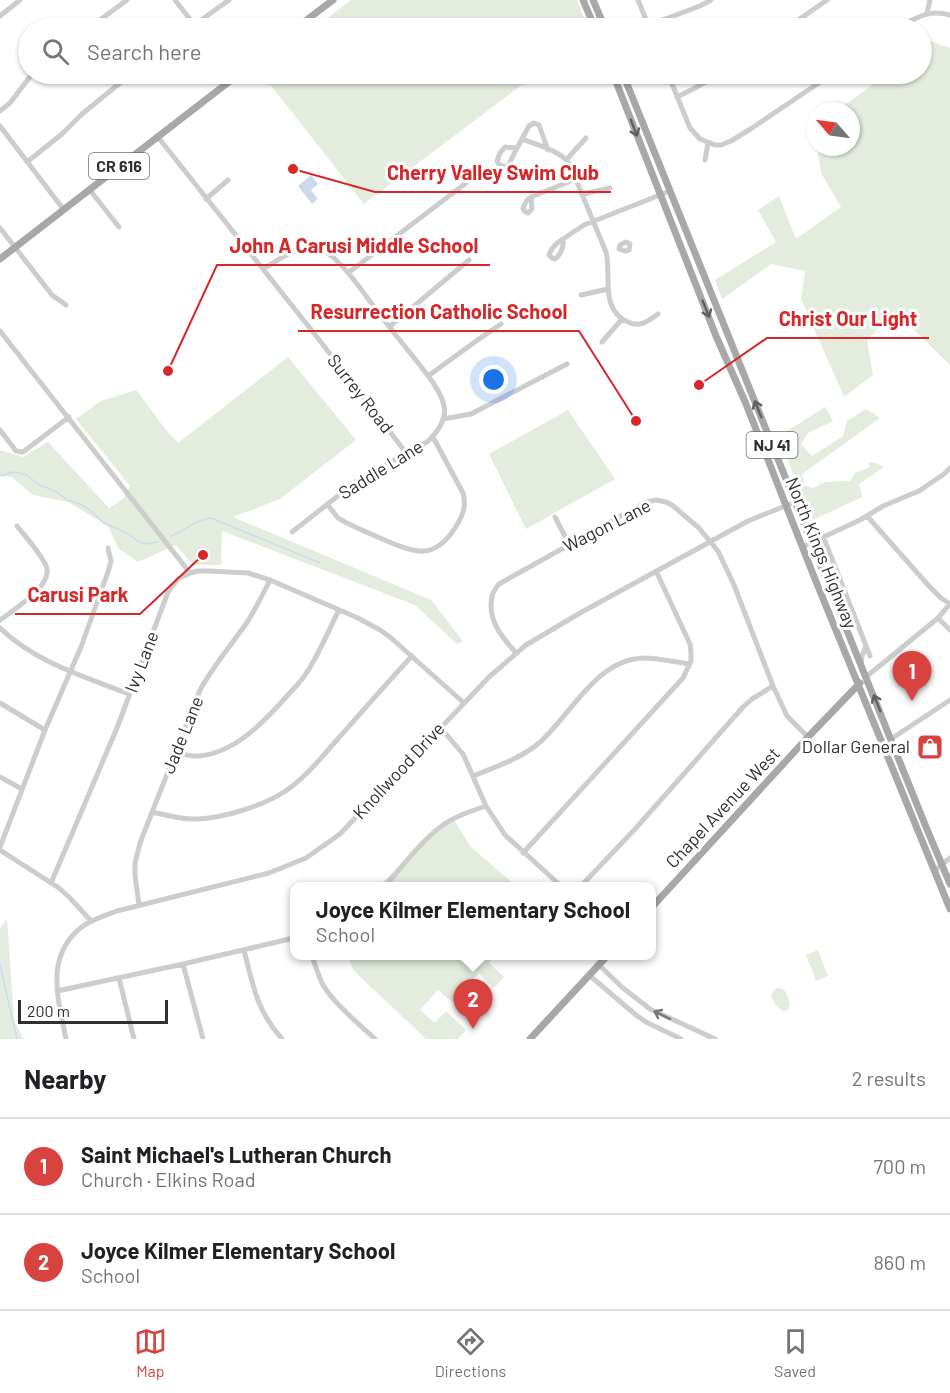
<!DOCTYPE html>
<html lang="en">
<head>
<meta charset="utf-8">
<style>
	body { margin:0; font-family:Barlow,sans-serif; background:#f2f2f2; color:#202124 }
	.compass { position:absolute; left:806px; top:102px; width:54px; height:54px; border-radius:50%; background:#fff; box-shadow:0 2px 4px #0004; rotate:298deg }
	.scale { position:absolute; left:18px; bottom:15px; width:150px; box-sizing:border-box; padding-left:6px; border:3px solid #303030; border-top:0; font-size:16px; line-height:21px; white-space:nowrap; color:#303030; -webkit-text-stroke:4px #fff; paint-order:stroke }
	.you { position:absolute; left:494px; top:380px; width:21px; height:21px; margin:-15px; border:4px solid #fff; border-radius:50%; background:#1a73e8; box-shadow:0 0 0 9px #1a73e833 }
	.badge { display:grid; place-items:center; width:39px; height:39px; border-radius:50%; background:#d9433f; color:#fff; font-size:20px; font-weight:700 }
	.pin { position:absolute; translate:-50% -50px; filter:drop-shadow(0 2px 3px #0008) }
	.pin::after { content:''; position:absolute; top:32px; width:21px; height:18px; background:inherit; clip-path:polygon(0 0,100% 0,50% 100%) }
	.popup { position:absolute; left:290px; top:882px; width:366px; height:78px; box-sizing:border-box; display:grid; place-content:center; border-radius:12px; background:#fff; filter:drop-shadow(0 2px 4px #0005); font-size:20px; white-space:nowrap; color:#757577 }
	.popup b { font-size:22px; color:#202124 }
	.popup::after { content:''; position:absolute; left:50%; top:100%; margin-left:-12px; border:12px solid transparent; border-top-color:#fff }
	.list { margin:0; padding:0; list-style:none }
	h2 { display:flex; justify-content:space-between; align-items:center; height:78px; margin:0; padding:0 24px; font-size:26px }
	h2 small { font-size:20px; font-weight:400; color:#757577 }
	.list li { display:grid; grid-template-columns:39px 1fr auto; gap:18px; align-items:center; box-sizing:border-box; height:96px; padding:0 24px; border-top:2px solid #e0e0e0 }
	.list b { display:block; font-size:22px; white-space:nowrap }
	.list p { margin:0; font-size:20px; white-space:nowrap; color:#757577 }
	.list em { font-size:20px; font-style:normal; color:#757577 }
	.icon { flex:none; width:33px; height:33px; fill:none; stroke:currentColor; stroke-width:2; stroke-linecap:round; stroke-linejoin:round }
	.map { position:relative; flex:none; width:950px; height:1039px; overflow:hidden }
	.search { position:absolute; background:#fff; box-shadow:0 2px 4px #0004; left:18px; right:18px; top:18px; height:66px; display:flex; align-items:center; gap:15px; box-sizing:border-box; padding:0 21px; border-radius:33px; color:#757577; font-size:22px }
	.sheet { height:270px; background:#fff }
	nav { display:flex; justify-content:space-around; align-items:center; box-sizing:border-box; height:84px; border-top:2px solid #e0e0e0; background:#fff; font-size:16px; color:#757577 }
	nav a { display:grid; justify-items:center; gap:3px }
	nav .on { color:#d9433f }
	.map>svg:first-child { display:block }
	.green { fill:#e4ecdf }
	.water { fill:#ccdbea }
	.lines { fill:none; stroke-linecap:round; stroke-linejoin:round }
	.stream { stroke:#ccdbea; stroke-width:1.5 }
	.minor { stroke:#cdcdcd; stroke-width:5 }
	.major { stroke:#a8a8a8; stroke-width:7 }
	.oneway { stroke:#606060 }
	.oneway2 { stroke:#777 }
	.labels { text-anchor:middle; stroke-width:6; stroke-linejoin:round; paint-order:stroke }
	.shield { fill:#fff; stroke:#6e6e6e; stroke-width:1.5 }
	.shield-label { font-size:16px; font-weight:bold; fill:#303030 }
	.street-label { font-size:18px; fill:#303030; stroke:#fff }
	.poi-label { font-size:18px; fill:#303030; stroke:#fff; text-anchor:end }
	.leader { fill:none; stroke:#d62828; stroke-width:2 }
	.callout-dot { fill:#d62828; stroke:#fff; stroke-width:2 }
	.callout-label { font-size:20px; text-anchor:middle; font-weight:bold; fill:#d62828; stroke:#fff; stroke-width:6; stroke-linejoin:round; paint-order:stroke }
</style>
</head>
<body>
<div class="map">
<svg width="950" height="1039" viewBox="0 0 950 1039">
	<rect width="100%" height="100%" fill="#fff"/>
	<path class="green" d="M351,0H577L588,28H315Z
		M930,41L950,48V365L895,311L867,340L873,375L844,397L801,299L805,271L771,264L722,299L715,280L776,242L758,210L779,196L796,239L841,207L821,173L817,147H851V111H837L887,74H922V47Z
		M262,74H536L364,204Z
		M288,357L356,440L280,499L233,517L431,600L463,641L457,644L415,605L222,531L221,565H193L176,545L138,562L118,548L108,526L68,502L33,495L12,477L0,476V450L23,457L48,442L109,508L123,499L130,486L76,419L101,401L136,390C150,407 162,427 178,443Z
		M825,407L833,421L808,433L801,444L812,456L843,436L847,421L866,409L880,418L802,474L804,485L813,488L825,482L850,481L855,473L870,467L868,462L876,463L884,467L859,484L862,497L813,520L778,437Z
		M568,410L615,479L526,529L489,454Z
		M453,818L470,846L516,886H378Z
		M7,919L14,1020L23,1039H0V928Z
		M818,950L828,976L816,981L806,955Z
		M348,956H495L489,963L504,977L494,988L479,973L452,1002L438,990L420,1010L435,1023L446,1011L466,1030L458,1039H426L353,970Z
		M777,988C787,988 788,997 790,1005L788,1010L784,1011C778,1009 770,1000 772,993Z"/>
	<path class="water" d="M311,175L318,184L311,190L318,199L312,204L298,186Z"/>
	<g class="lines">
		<path class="stream" d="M0,476L13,472L25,474L38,484L57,492L67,500L80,504L90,510L104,523L129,534L139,542L147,544L157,542
			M171,536C185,531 196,519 211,518L320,563
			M0,965L17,1039"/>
		<path class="minor" d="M175,0L196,27
			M638,0L649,27
			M927,13L930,0
			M0,16L20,0
			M89,28L127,0
			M190,28L229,0
			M641,28L700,6L711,0
			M787,28L827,0
			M897,28C916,18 928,9 950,15
			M668,74L690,128L700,139L715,145H721L731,141L752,128L832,74
			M677,97L693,89L720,74
			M0,111L10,103L32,74
			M0,126L64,210
			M157,136L317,337L407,454
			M522,139C537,145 559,150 569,163L606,252C612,275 599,309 628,322C640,328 648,321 658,314
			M505,147L517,148L508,166C503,167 499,166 497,161L500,153Z
			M517,148L529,126L534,123L539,125L540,128L548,150
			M567,159L586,138
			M705,160L708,143
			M27,162L62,134L82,114L131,74
			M89,189L119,227
			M583,194L610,188
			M531,197L576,179
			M531,197L532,209L528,213L524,211L523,208L527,200Z
			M206,199L228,180
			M0,228L52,295L66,305
			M563,239L584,225L670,191
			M563,239C564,246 561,255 555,259L552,258L549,255C552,247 556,243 563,239Z
			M626,242L630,244L629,250L625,251L619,249L620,245Z
			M263,269C277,261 296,246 313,249C321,250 329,252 334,258C351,273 364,294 378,312C390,328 402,343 415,359C425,372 441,390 444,406C447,419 437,433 427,442L357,481L292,532
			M348,273L466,183
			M581,295L608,289
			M389,327L469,260
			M0,331L190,573
			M602,342L622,319
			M428,376L479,339L501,324
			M443,419L471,414L567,364
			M0,430L16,451L23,452L69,417
			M327,504L338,518L345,522C359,529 373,535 387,541C417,554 435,559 455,528C462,517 467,507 463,493L433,437
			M555,517L569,544
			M823,536L870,656
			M802,547L860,520L883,506L919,491L944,474L950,468
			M938,618L950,630
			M0,620C13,610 50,588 47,569C45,558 24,535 17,526
			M0,628C35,662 85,677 129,694
			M516,653C502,637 487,620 492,597C492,593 496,588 499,584L630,511L647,502L656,500L666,502L672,505L699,528L718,551L734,585L773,686L787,716L808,737
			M861,665L862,656L866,646
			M866,677L938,618L950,604L941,598L928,585L867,516
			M0,703L45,730
			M440,727L463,754L486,806L505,835L561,886
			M891,739L950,700
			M176,752C183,754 190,757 198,756C234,754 265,721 287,696C293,689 300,683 305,675C319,655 328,631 339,610
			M473,776C495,767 520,759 539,743C571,715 596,659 644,658C659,658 675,662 689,664
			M0,777L22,789
			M152,812C167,815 182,820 197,819C224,818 262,806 284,792C304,779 320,759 336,741C361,713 386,684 412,656
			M0,847L45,730L81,647L109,569L111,561L108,548
			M0,850L59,888L70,898L91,921
			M523,853L683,678L691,661V653L690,644L656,571
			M935,870L950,858
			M51,883L117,728L168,592L178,579L190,573L198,571H209L248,573L270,580L358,618L380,630L390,637L464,703
			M385,886C402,867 422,840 443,825C456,816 471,811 486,806
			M581,886L636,828L743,707L752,699L773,686
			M139,905L135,875V863L140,843L200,690C214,665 232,644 248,621C256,608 263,594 270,580
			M244,950C253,986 257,1011 282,1039
			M312,956C315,965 318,974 322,983C332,1002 359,1024 375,1039
			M183,964L203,1039
			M598,964L623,988L650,1009L715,1039
			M589,975L636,1015L646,1022L681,1039
			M119,978L134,1039
			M57,991L183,964L294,938
			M66,1039C58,999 44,955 83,926C93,919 106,915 117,911L269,873L306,858L340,834L489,677L526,645L580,613L748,521L795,502"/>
		<path class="major" d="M583,0L595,28
			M593,0L605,28
			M296,28L333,0
			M613,74L716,336L746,404L815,579L950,909
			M623,74L926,827L950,884
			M0,259L239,74
			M652,907L808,737L860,683
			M530,1039L607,956"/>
	</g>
	<defs><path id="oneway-shaft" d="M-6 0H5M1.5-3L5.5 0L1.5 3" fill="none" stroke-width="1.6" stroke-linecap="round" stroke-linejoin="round" transform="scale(1.5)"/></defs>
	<g class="oneway">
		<use href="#oneway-shaft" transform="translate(634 128) rotate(69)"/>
		<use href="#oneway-shaft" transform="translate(706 309) rotate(68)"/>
		<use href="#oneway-shaft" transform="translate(758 409) rotate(-112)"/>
		<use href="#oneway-shaft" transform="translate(877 703) rotate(-112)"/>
	</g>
	<use class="oneway2" href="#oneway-shaft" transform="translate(662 1015) rotate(-154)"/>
	<defs>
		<symbol id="shop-square" viewBox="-11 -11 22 22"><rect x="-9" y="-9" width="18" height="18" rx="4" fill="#d9433f" stroke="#fff"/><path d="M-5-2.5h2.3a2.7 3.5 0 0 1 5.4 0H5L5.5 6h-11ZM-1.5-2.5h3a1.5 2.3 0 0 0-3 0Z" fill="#fff"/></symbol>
	</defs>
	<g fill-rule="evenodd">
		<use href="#shop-square" x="915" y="732" width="30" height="30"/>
	</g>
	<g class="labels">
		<g class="shield">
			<rect x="89" y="153" width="60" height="26" rx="4.5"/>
			<rect x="746.5" y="432" width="51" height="26" rx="4.5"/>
		</g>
		<g class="shield-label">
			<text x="119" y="172">CR 616</text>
			<text x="772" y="451">NJ 41</text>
		</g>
		<g class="street-label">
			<text transform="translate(360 394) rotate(52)" y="6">Surrey Road</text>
			<text transform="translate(381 470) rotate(-32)" y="6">Saddle Lane</text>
			<text transform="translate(607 526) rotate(-27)" y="6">Wagon Lane</text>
			<text transform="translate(821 553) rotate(68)" y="6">North Kings Highway</text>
			<text transform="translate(142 662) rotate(-69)" y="6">Ivy Lane</text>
			<text transform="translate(183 735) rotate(-68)" y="6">Jade Lane</text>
			<text transform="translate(399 771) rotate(-47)" y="6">Knollwood Drive</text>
			<text transform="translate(723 808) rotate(-47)" y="6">Chapel Avenue West</text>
		</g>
		<g class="poi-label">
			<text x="910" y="753">Dollar General</text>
		</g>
	</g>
	<path class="leader" d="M293 169L375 192H611M168 371L217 265H490M636 421L579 331H298M699 385L767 338H929M203 555L140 614H15"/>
	<g class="callout-dot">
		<circle cx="293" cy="169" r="6"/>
		<circle cx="168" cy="371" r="6"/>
		<circle cx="636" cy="421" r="6"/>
		<circle cx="699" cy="385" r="6"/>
		<circle cx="203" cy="555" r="6"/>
	</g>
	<g class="callout-label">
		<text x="493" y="180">Cherry Valley Swim Club</text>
		<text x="354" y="253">John A Carusi Middle School</text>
		<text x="439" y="319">Resurrection Catholic School</text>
		<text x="848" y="326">Christ Our Light</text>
		<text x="78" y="602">Carusi Park</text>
	</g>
</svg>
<svg class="compass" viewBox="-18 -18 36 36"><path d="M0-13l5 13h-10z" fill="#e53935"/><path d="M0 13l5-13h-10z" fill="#757577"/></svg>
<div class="scale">200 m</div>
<div class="you"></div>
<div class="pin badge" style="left:912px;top:701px">1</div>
<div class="pin badge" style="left:473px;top:1029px">2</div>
<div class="popup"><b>Joyce Kilmer Elementary School</b>School</div>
<div class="search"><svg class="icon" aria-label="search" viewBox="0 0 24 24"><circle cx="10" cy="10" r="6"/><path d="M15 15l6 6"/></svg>Search here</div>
</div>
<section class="sheet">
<h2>Nearby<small>2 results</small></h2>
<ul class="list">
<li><span class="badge">1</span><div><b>Saint Michael's Lutheran Church</b><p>Church · Elkins Road</p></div><em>700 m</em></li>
<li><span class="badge">2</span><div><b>Joyce Kilmer Elementary School</b><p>School</p></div><em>860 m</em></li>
</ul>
</section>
<nav>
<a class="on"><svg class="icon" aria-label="map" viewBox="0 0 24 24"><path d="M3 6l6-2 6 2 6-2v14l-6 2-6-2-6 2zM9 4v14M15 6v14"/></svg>Map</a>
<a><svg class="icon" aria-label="directions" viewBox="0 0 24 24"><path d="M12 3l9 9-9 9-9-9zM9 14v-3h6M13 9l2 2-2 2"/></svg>Directions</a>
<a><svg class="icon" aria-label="saved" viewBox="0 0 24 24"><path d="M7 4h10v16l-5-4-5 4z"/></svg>Saved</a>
</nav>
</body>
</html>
